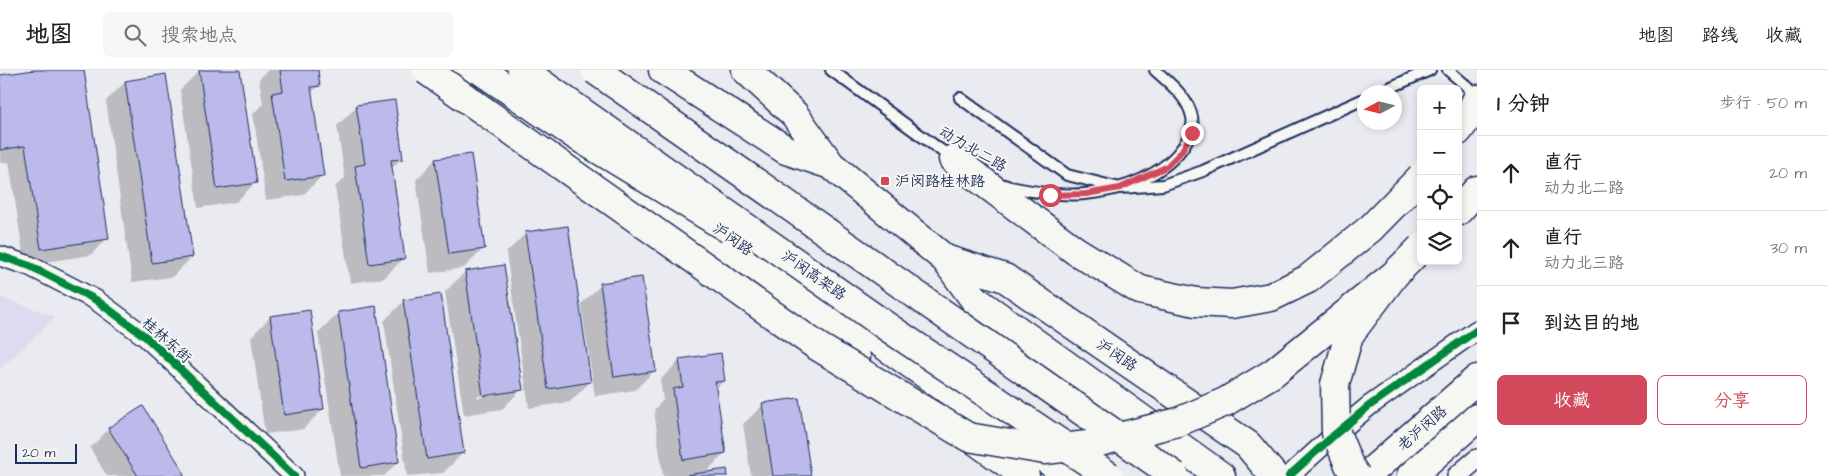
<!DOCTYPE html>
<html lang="zh">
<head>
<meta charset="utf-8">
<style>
	body { margin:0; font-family:"Architects Daughter","LXGW WenKai TC",sans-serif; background:#f6f6f6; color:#222 }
	.controls { position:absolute; right:15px; top:15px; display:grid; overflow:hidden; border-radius:8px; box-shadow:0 2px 8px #0003 }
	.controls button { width:45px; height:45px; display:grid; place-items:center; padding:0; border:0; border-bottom:1px solid #e0e0e0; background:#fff; color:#222; font:25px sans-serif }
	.compass { position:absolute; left:1357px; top:15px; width:45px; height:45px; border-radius:50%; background:#fff; box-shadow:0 2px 8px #0003; rotate:263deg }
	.scale { position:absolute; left:15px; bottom:12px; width:62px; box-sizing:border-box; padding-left:5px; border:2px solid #1b2f5e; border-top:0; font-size:14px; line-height:18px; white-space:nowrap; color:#1b2f5e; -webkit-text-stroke:4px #f6f6f2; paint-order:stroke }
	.stop { position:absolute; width:15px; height:15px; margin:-11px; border:4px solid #d1495b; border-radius:50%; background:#fff }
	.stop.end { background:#d1495b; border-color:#fff; box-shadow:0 1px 5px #0008 }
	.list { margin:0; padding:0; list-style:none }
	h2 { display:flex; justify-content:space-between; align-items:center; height:65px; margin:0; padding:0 20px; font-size:21px }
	h2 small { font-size:16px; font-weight:400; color:#767676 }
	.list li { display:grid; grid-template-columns:32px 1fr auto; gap:15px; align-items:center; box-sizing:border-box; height:75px; padding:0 20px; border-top:1px solid #e0e0e0 }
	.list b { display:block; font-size:19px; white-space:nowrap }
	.list p { margin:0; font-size:16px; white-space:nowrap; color:#767676 }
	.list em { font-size:16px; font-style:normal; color:#767676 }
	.actions { display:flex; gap:10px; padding:15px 20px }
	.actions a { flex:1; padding:11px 0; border:1px solid #d1495b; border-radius:8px; text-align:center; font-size:18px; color:#d1495b }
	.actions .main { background:#d1495b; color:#fff }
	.icon { flex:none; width:28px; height:28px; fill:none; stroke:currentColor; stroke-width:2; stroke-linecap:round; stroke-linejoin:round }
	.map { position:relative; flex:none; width:1477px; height:406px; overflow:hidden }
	header { display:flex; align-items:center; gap:30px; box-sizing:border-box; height:70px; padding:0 25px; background:#fff; border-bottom:1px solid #e0e0e0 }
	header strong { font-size:24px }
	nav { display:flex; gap:28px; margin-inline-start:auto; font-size:18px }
	.search { width:350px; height:45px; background:#f6f6f6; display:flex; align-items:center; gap:12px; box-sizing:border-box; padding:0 18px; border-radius:8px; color:#767676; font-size:19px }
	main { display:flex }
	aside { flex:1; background:#fff }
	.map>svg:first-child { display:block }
	.built { fill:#dcdbef }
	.shadow { fill:#0003; fill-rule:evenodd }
	.building { fill:#bcb9eb; stroke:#1b2f5e }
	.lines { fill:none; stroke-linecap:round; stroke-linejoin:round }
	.lane-casing { stroke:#1b2f5e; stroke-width:14 }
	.street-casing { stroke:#1b2f5e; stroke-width:22 }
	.secondary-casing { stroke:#1b2f5e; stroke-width:31 }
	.primary-casing { stroke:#1b2f5e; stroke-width:31 }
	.lane { stroke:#f6f6f2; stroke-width:10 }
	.street { stroke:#f6f6f2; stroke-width:19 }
	.secondary { stroke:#f6f6f2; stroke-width:28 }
	.primary { stroke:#f6f6f2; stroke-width:28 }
	.secondary-bridge-casing { stroke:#1b2f5e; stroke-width:31; stroke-linecap:butt }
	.highway-bridge-casing { stroke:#1b2f5e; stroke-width:31; stroke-linecap:butt }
	.secondary-bridge { stroke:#f6f6f2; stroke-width:28 }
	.highway-bridge { stroke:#f6f6f2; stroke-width:28 }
	.cycleway-casing { stroke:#f6f6f2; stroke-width:11 }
	.cycleway { stroke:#00873e; stroke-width:8 }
	.route { stroke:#d1495b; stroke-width:6 }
	.poi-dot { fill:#d1495b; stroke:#f6f6f2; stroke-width:2 }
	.labels { text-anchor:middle; stroke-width:4; stroke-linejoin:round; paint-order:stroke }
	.street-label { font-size:15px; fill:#1b2f5e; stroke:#f6f6f2 }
	.poi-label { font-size:15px; fill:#1b2f5e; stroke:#f6f6f2; text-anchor:start }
</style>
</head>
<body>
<header>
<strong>地图</strong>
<div class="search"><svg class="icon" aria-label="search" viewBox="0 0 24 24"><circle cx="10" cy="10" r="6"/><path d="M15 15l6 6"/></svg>搜索地点</div>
<nav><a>地图</a><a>路线</a><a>收藏</a></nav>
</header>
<main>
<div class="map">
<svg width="1477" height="406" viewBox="0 0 1477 406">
	<rect width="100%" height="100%" fill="#eaeaf1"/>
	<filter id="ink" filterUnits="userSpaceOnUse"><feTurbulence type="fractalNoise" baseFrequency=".02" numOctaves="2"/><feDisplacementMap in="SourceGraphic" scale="10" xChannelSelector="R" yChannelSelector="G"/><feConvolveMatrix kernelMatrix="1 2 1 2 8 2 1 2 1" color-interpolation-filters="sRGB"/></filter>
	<g filter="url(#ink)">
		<path class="built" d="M0,227L56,247L0,299Z"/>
		<path class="shadow" d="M43,0H82L107,168L91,185L25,195L9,92L0,93V6Z
			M200,0H239L256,112L236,132L198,138L180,20Z
			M268,0H316L319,16L311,23L323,105L303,125L266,130L253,44L263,34L259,9Z
			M125,12L192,187L172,207L132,212L106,31Z
			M357,36L402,88L391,99L404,188L384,208L350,213L335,117L345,108L337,56Z
			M435,90L484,178L464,198L430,203L416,110Z
			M526,163L590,312L570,332L529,338L506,183Z
			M465,202L522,319L502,339L464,345L445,222ZM501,322V324L477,328V326Z
			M601,215L655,300L635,320L595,326L581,234Z
			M404,231L463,383L443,403L407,406L384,251Z
			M338,243L398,392L384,406H340L318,263Z
			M270,247L323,339L303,359L265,364L251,267Z
			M680,290L724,311L715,319L725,383L704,404L726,406H663L654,340L663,330L660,310Z
			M763,335L809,406H751L743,354Z
			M109,359L183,406H107L90,378Z"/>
		<path class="building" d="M34,0H84L109,169L41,179L25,76L0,80V5Z
			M199,0H240L257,113L217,119Z
			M280,0H318L320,16L311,17L324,106L285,111L272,23L283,21Z
			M166,4L193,187L152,193L125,11Z
			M395,30L403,89L391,90L405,189L369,194L355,96L365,94L356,35Z
			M471,84L485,179L449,184L435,89Z
			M568,156L591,312L548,319L525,162Z
			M504,195L523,320L483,326L465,201Z
			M642,207L656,301L614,307L600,213Z
			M441,224L464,383L427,389L403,230Z
			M376,236L399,392L361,398L338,242Z
			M310,240L324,339L284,345L270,246Z
			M721,283L725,311L715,312L726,383L683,390L673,319L683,317L679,289Z
			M799,328L811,406H773L762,333Z
			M143,336L182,399L184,406H138L108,358Z
			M727,399L728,406H687V405Z"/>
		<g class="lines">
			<defs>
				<path id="lane" d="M831,0L953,89
					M1448,0L1477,25
					M1380,22L1430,0
					M960,28L1067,105L1120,118L1163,115L1203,101L1364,29
					M1004,115L1010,117C1035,122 1059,126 1085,124C1121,121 1167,105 1186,72C1190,65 1194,57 1192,47C1188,27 1169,13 1155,0"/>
				<path id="street" d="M0,186L30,196L96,230L146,267L294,406
					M1289,406L1333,366L1369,336L1477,260
					M1457,406L1477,389"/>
				<path id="secondary" d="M1458,61L1467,49L1477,29
					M953,89L1042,156
					M1458,141L1477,120
					M1366,406L1477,309
					M1411,406L1477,348"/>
				<path id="primary" d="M451,0L856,287
					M663,0L786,80L831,95
					M746,0L794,44L831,95L945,189L974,229L1221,406
					M706,150L1070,406
					M945,189L1005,208L1248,375L1274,406
					M965,363L1025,406"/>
			</defs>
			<use href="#lane" class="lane-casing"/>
			<use href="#street" class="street-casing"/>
			<use href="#secondary" class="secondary-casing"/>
			<use href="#primary" class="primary-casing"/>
			<use href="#lane" class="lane"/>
			<use href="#street" class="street"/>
			<use href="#secondary" class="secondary"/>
			<use href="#primary" class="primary"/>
			<defs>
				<path id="secondary-bridge" d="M426,0L817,276L968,367L1045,380L1088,375L1178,352L1225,332L1273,303L1395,204
					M480,0L575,65L729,159
					M1042,156L1076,181L1140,220L1196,232L1232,234L1271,227L1308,209L1371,158L1421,107
					M1356,406L1349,395L1336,363L1335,314L1349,265L1395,204L1421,178"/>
				<path id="highway-bridge" d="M522,0L883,254L1109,406
					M595,0L1175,406"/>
			</defs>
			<use href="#secondary-bridge" class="secondary-bridge-casing"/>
			<use href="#highway-bridge" class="highway-bridge-casing"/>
			<use href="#secondary-bridge" class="secondary-bridge"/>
			<use href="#highway-bridge" class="highway-bridge"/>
			<defs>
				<path id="cycleway" d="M0,186L30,196L96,230L146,267L294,406
					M1289,406L1333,366L1369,336L1477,260"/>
			</defs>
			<use href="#cycleway" class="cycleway-casing"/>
			<use href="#cycleway" class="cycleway"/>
		</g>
	</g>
	<g class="lines" filter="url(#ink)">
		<path class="route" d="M1050,125L1086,124L1120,118L1166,97L1181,82L1192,63"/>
	</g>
	<rect class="poi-dot" x="880" y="106" width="10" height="10" rx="2.5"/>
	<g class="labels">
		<g class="street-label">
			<text transform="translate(973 79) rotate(30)" y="5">动力北二路</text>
			<text transform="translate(733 169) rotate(35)" y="5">沪闵路</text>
			<text transform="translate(814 205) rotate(35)" y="5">沪闵高架路</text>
			<text transform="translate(167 270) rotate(42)" y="5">桂林东街</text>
			<text transform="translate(1117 285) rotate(34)" y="5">沪闵路</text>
			<text transform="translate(1422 358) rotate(-41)" y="5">老沪闵路</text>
		</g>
		<g class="poi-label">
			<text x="895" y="116">沪闵路桂林路</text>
		</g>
	</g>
</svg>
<div class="controls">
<button>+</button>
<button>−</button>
<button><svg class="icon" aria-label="locate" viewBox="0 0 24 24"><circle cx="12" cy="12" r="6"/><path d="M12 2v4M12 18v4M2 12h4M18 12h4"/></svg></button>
<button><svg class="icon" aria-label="layers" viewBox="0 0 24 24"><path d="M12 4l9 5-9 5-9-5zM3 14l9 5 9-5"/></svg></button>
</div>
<svg class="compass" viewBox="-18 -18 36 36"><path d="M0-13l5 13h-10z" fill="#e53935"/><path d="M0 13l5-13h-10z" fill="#767676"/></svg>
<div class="scale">20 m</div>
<div class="stop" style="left:1050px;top:125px"></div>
<div class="stop end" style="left:1192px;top:63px"></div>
</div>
<aside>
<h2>1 分钟<small>步行 · 50 m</small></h2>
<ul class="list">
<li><svg class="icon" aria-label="ahead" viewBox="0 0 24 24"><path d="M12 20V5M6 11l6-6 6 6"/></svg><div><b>直行</b><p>动力北二路</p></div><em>20 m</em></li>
<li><svg class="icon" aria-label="ahead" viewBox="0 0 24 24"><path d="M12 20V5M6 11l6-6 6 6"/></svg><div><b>直行</b><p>动力北三路</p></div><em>30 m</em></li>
<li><svg class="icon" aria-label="arrive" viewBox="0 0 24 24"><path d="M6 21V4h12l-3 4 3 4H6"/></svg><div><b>到达目的地</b></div></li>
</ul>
<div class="actions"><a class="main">收藏</a><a>分享</a></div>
</aside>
</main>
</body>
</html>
